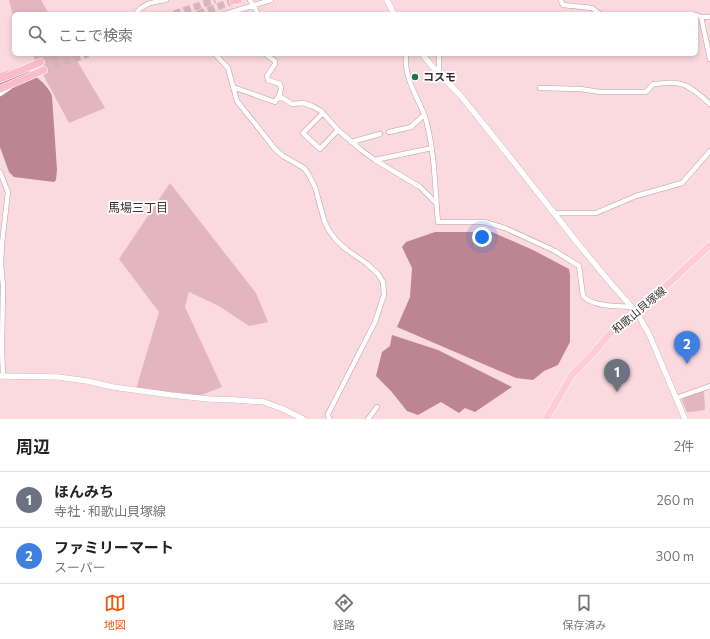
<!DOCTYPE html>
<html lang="ja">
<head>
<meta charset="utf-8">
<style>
	body { margin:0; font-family:Commissioner,"Noto Sans JP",sans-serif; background:#f2f2f2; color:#222 }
	.you { position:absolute; left:482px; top:237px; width:14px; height:14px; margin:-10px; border:3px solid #fff; border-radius:50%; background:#1a73e8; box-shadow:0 0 0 6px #1a73e833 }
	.badge { display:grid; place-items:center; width:26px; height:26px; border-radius:50%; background:#ea580c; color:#fff; font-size:13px; font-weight:700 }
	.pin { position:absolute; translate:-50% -33px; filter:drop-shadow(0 1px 2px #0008) }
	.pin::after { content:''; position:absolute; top:21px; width:14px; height:12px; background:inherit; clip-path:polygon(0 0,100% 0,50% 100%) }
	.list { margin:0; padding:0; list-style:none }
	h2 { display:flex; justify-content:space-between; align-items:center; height:52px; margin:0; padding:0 16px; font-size:17px }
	h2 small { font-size:13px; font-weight:400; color:#767676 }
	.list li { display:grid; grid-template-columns:26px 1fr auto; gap:12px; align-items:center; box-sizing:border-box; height:56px; padding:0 16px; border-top:1px solid #e0e0e0 }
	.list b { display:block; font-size:15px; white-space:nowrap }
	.list p { margin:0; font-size:13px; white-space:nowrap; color:#767676 }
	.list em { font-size:13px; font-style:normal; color:#767676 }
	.icon { flex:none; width:22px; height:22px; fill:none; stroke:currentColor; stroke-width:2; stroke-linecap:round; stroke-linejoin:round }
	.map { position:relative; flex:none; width:710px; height:419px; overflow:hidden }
	.search { position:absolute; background:#fff; box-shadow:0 2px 6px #0003; left:12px; right:12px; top:12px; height:44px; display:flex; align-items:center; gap:10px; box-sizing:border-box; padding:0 14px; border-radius:6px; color:#767676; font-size:15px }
	.sheet { height:164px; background:#fff }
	nav { display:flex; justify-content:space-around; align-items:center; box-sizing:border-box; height:56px; border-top:1px solid #e0e0e0; background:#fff; font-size:11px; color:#767676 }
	nav a { display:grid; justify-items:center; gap:2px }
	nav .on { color:#ea580c }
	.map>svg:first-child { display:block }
	.green { fill:#e3b6bf }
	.water { fill:#bc8591 }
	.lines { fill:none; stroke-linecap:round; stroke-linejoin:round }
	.trunk-tunnel { stroke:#d4b7bc; stroke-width:7; stroke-dasharray:7 3.5; stroke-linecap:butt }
	.minor-casing { stroke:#bd9ea4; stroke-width:5.5 }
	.tertiary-casing { stroke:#bd9ea4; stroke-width:6 }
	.primary-casing { stroke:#fff; stroke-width:8 }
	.trunk-casing { stroke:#fff; stroke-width:8 }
	.minor { stroke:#fff; stroke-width:4.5 }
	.tertiary { stroke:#fff; stroke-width:5.5 }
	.primary { stroke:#fdccd7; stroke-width:7 }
	.trunk { stroke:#fcbbca; stroke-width:7 }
	.poi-dot { fill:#1f7346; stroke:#fff; stroke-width:1.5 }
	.labels { text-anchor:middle; stroke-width:3.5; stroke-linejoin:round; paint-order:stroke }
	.poi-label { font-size:11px; font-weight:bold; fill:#3c2f32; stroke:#fff; text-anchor:start }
	.street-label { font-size:11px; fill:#3c2f32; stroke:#fff }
	.neighbourhood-label { font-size:12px; fill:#3c2f32; stroke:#fff }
</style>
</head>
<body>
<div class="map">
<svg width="710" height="419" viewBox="0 0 710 419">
	<rect width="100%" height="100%" fill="#fad9df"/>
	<path class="green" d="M9,0H41L49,14H14V20Z
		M32,54H73L105,108L69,123Z
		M170,183L256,293L268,322L249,326L219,306L189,292L185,307L222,387L193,398L136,389L159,312L119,259Z
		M704,391L705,410L691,412H687L682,401L684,397Z"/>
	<path class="water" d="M23,66C32,74 48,84 52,96L57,170L56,180L54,182L14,177L9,172L0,147V74Z
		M435,232H492L533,250L569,269L570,275V342L558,365L544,371L533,380L516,378L397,327L410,297L412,268L402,247L406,242Z
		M392,335L438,350L512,387L475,412L465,408L459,413L441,402L418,415L407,411L391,391L376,376L382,352L390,346Z"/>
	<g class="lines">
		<path class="trunk-tunnel" d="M174,14L215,0
			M198,14L233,1
			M41,62L62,54
			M44,70L88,54"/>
		<defs>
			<path id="minor" d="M250,0L258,14
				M561,0L562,3L563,5L592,8L600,14
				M136,14C142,3 155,2 166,0
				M225,14L271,0
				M696,15L701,17L710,59
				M701,17H710
				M215,54L228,68L237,101L275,149L283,156L304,168L309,175L315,187L324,220L328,229L336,240L347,250L366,263L378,274L383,282L384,295L375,322L328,414L329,419
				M265,54L275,61V64L267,76L268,80L280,84L281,89L279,96
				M406,54C404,73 413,90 421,107C423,112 426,118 427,124C435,156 435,189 438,222H484L505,228L555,251L579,266L583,296C593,307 618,306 632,307
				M439,54V74
				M233,87L275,102L279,96L292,104L303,103L312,106L321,111L338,130L361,150L375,160L420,187L436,203
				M540,88L580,89L600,92H646L653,84C660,84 668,82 675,83C689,84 700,95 710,104
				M0,94L9,88
				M323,113L303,133L320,149L338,130
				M389,132L411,127L424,115
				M351,142L380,134
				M375,160L432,148
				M0,172L8,192L2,243L1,265L3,286L2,349L3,376
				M555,213H596L636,196L682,183L710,151
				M676,398L710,386
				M368,419L377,407"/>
			<path id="tertiary" d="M387,0L394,14
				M422,54L431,65L460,95L513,161L576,241L608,280L637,313L649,334L685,419
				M0,376L58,377L87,381L113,387L171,395L209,399L236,400L264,402L283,409L303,419"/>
			<path id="primary" d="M546,419L572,375L596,350L613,330L631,316L637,313L710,245"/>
			<path id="trunk" d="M233,1L238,0
				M0,79L41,62
				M0,89L44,70"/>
		</defs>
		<use href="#minor" class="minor-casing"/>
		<use href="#tertiary" class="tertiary-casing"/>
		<use href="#primary" class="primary-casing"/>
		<use href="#trunk" class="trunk-casing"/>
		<use href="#minor" class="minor"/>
		<use href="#tertiary" class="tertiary"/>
		<use href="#primary" class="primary"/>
		<use href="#trunk" class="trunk"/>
	</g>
	<circle class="poi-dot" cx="415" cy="77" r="4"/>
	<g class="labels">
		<g class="poi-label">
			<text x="423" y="81">コスモ</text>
		</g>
		<g class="street-label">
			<text transform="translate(639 310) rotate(-40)" y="4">和歌山貝塚線</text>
		</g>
		<g class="neighbourhood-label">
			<text x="138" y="212">馬場三丁目</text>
		</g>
	</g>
</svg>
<div class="you"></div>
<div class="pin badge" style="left:617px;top:392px;background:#6b7280">1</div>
<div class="pin badge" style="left:687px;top:364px;background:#3f7fe0">2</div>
<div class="search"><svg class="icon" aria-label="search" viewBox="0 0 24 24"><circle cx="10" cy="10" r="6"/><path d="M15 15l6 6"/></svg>ここで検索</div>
</div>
<section class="sheet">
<h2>周辺<small>2件</small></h2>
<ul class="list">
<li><span class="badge" style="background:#6b7280">1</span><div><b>ほんみち</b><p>寺社 · 和歌山貝塚線</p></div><em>260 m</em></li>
<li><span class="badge" style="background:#3f7fe0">2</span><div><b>ファミリーマート</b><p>スーパー</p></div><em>300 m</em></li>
</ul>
</section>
<nav>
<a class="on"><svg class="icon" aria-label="map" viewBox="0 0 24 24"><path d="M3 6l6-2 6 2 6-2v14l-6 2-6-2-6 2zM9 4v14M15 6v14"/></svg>地図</a>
<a><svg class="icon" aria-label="directions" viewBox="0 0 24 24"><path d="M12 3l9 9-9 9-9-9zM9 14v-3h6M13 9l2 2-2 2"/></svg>経路</a>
<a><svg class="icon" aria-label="saved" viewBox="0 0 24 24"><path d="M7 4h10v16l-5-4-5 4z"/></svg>保存済み</a>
</nav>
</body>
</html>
